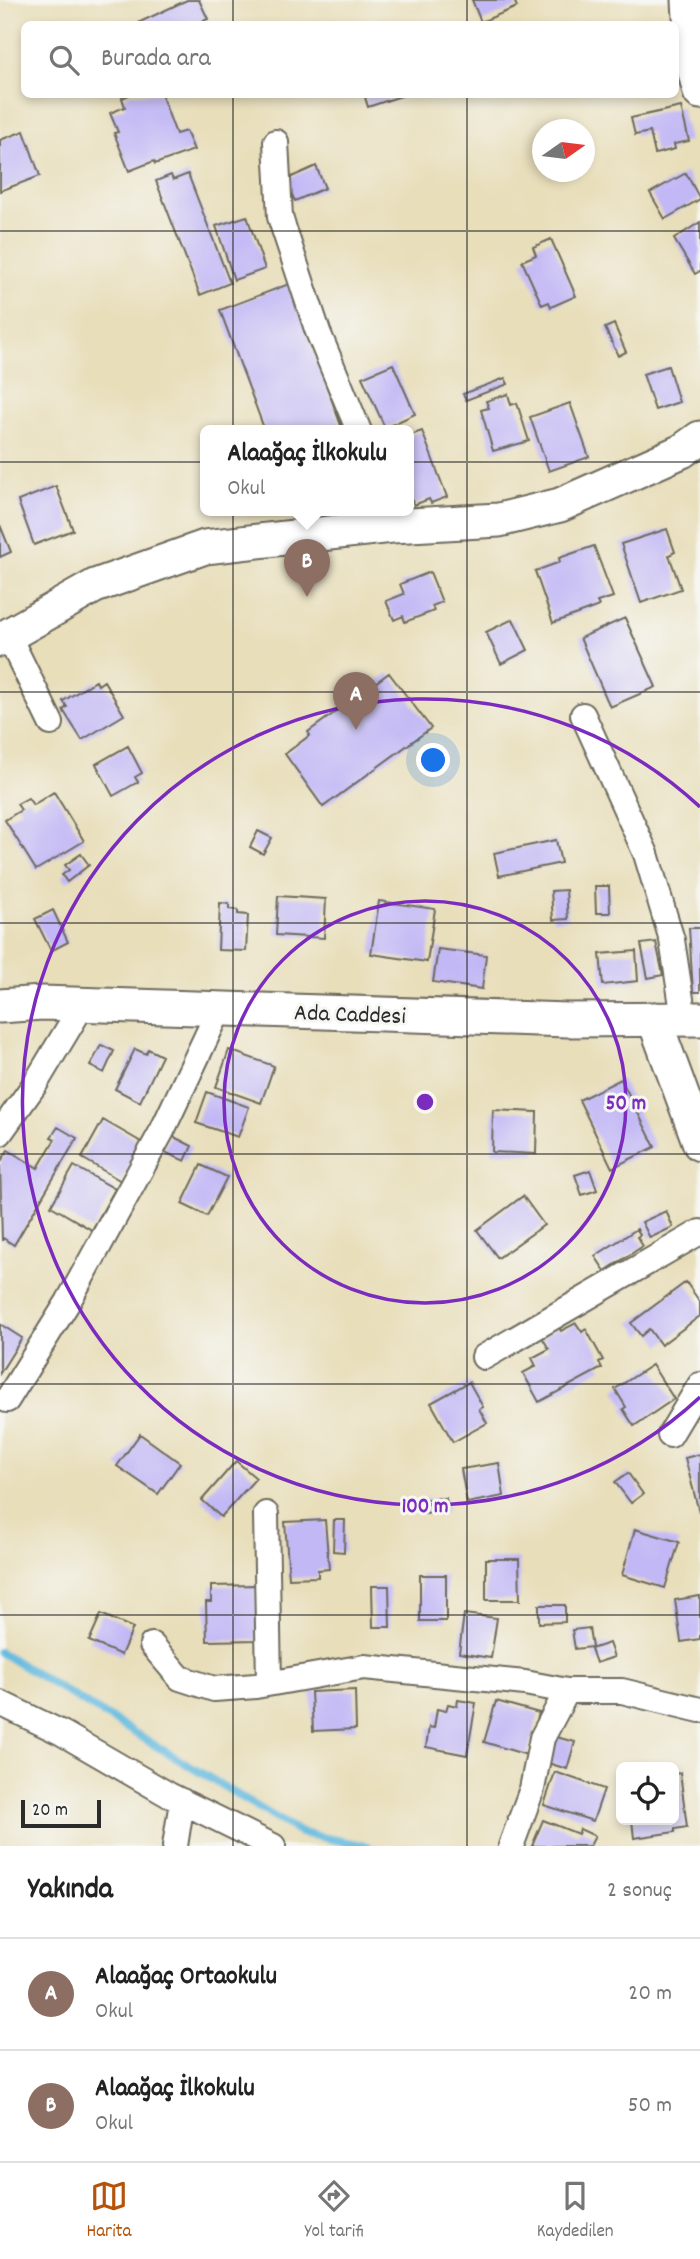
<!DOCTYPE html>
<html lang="tr">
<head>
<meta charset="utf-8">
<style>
	body { margin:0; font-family:Dekko,sans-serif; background:#f2f2f2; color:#222 }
	.controls { position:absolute; right:21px; bottom:21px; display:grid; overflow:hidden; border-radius:10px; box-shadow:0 4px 10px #0003 }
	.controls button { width:63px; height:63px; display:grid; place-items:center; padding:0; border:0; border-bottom:2px solid #e0e0e0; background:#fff; color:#222; font:35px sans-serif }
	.compass { position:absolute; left:532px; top:119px; width:63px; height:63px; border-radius:50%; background:#fff; box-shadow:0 4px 10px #0003; rotate:76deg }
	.scale { position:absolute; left:21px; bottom:18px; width:80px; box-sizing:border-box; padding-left:7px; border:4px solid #2b2b2b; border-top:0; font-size:19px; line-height:24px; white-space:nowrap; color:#2b2b2b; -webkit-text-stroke:5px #f6f6f2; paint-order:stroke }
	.you { position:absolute; left:434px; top:761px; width:24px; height:24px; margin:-18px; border:5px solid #fff; border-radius:50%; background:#1a73e8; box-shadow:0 0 0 10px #1a73e833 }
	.badge { display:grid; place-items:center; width:46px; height:46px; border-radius:50%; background:#b45309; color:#fff; font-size:23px; font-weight:700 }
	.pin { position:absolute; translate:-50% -58px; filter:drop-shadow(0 2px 4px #0008) }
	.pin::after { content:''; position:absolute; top:37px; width:24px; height:21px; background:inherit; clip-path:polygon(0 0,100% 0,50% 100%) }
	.popup { position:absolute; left:200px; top:425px; width:214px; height:91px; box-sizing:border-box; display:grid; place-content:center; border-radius:10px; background:#fff; filter:drop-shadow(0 2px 5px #0005); font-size:23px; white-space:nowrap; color:#767676 }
	.popup b { font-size:26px; color:#222 }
	.popup::after { content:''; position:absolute; left:50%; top:100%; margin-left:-14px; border:14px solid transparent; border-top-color:#fff }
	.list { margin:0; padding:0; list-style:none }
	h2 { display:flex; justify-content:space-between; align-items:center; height:91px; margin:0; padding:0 28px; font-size:30px }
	h2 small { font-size:23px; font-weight:400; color:#767676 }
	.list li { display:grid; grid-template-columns:46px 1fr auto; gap:21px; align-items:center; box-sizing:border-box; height:112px; padding:0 28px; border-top:2px solid #e0e0e0 }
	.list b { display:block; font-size:26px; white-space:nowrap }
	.list p { margin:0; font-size:23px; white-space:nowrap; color:#767676 }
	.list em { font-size:23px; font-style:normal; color:#767676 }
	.icon { flex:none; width:38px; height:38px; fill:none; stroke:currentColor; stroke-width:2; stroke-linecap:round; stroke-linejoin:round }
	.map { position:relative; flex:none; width:700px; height:1846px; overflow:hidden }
	.search { position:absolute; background:#fff; box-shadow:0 4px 10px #0003; left:21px; right:21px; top:21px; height:77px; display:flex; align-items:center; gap:18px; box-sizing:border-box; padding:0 24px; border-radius:10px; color:#767676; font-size:26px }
	.sheet { height:315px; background:#fff }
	nav { display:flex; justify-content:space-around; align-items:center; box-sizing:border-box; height:98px; border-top:2px solid #e0e0e0; background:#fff; font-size:19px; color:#767676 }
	nav a { display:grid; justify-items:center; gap:4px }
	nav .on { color:#b45309 }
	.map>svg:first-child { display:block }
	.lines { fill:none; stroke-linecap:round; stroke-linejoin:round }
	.stream { stroke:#62badf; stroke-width:8 }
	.building { fill:#c2b8f5 }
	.street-casing { stroke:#6d6a5d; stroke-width:28 }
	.secondary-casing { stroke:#6d6a5d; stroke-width:37 }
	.street { stroke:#fff; stroke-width:24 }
	.secondary { stroke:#fff; stroke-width:33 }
	.grid { fill:none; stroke:#2b2b2b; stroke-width:2; stroke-opacity:0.55 }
	.ring { fill:none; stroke:#7b2cbf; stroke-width:3.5 }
	.labels { text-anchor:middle; stroke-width:6; stroke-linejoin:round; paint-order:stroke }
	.street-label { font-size:24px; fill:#2b2b2b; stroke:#f6f6f2 }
	.centre { fill:#7b2cbf; stroke:#f6f6f2; stroke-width:3.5 }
	.ring-label { font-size:21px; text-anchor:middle; font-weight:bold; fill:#7b2cbf; stroke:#f6f6f2; stroke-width:6; stroke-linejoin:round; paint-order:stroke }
</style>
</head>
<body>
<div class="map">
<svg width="700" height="1846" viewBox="0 0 700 1846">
	<rect width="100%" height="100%" fill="#f6f6f2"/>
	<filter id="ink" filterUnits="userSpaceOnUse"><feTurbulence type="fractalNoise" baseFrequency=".0143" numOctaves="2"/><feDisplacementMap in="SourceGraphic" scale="14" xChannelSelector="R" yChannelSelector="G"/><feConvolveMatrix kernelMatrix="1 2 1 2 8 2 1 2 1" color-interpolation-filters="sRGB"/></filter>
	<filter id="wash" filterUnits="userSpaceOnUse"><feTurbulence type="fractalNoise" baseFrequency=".00686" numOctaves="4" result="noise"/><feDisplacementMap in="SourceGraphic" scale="28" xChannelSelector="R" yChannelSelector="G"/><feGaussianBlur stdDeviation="1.57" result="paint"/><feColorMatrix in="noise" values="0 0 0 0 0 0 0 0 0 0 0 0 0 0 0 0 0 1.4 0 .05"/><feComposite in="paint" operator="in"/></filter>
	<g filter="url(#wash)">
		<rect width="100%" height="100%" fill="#e8deba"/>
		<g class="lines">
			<path class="stream" d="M0,1652L301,1833L367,1846"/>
		</g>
		<g id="blocks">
			<path class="building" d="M187,0H199L208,19L196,24H141L140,22Z
				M472,0H514L517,7L481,22Z
				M131,94H161L176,134L186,131L194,150L155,164L154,161L129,171L114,133L118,132L110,113L125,107L122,98Z
				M364,94H404V95L368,107Z
				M681,107L689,141L674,144L675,149L655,154L650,132L635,135L631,118Z
				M24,131L40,176L0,191V140Z
				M316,166L325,188L295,201L285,180Z
				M686,173L700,199L665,219L650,193Z
				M188,174L230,283L200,295L156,181L171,175L173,180Z
				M247,216L265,269L234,280L216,226Z
				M700,222V271L695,274L674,239Z
				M551,239L576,296L551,307L549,302L542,305L522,261L536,255L533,247Z
				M289,284L343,431H265L220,310Z
				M614,324L626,352L618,356L605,328Z
				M393,364L415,414L385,428L362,377Z
				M668,366L679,402L655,410L643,374Z
				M505,378L508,384L466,400L463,394Z
				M508,394L511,405L517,403L529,441L493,451L481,410L489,408L486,401Z
				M570,403L589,457L549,471L530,417Z
				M422,431L447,497L431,503L429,499L414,505L408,490V436Z
				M56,486L73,530L34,545L18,501Z
				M0,525L11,552L0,557Z
				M667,529L675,552L669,555L681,589L641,603L621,544Z
				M594,546L613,597L597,602L599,606L553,623L535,571L560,562L559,558Z
				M430,572L442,602L432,606L434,611L405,622L403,616L394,620L386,601L404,594L400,584Z
				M625,618L656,687L610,707L580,638Z
				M513,619L528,650L501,664L486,632Z
				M389,673L431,728L323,807L285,754L310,735L308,732Z
				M96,681L98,685L104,681L124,715L82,740L63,710L67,707L63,701Z
				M128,746L142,773L135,777L138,782L113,796L96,764Z
				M54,792L84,841L36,870L5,820L21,810L17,804L28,798L33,805Z
				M258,831L272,838L263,854L250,847Z
				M556,840L561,863L499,876L494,853Z
				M81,854L89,865L67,882L62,875L69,870L65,865Z
				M595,886H609L610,913H596Z
				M566,890L568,919L553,920L551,891Z
				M278,896L326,899L324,938L276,935Z
				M379,901L435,909L427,962L371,954Z
				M220,903L229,904V909L238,910V914L248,915L246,951L218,950Z
				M53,910L68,942L51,951L35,919Z
				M689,928H700V992H693Z
				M656,942L663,975L648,978L641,944Z
				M438,949L486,955L482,989L433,982Z
				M636,951L638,981L603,985L600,954Z
				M101,1045L114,1051L104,1073L90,1066Z
				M135,1049L146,1054L148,1049L162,1056L140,1102L115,1089Z
				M229,1050L274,1066L261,1103L216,1087Z
				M621,1079L655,1147L612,1168L579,1100Z
				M207,1092L249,1107L238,1137L196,1123Z
				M493,1110L537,1112L536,1154L492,1152Z
				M103,1120L143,1143L121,1181L82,1158Z
				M58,1127L77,1138L14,1245L3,1238L2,1241L0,1163L8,1150L38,1168L55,1139L51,1137Z
				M170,1135L192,1146L185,1161L162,1151Z
				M201,1165L227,1177L207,1216L182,1204Z
				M74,1166L115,1189L92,1230L51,1206Z
				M590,1170L597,1190L582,1195L575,1175Z
				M523,1196L544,1225L498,1258L477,1230Z
				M666,1211L673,1227L650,1238L642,1222Z
				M637,1229L640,1235L637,1237L643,1246L605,1271L595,1256Z
				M686,1282L700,1302V1316L661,1345L649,1329L641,1336L631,1323Z
				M576,1323L582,1332L586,1329L603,1360L599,1362L602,1368L539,1402L523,1373L536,1366L532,1358L549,1349L542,1337L559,1327L561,1331Z
				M0,1324L22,1338L0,1373Z
				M652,1365L674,1399L634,1426L623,1409L626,1407L615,1389Z
				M469,1382L483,1407L479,1409L487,1423L453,1442L431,1403Z
				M140,1434L180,1463L158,1494L117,1466Z
				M700,1454V1512H699L685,1458Z
				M236,1461L256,1478L221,1517L202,1500Z
				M499,1463L504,1496L467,1503L461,1469Z
				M628,1473L643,1494L631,1503L615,1482Z
				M446,1498L447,1512L418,1513L417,1500Z
				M325,1520L329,1569L318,1570V1577L289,1578L285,1522Z
				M334,1520H345L344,1552L333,1551Z
				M635,1529L679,1542L665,1588L622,1575Z
				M486,1559H519L520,1600H486Z
				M420,1575H446V1621H420Z
				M256,1585L258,1640L207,1641L206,1602H211V1586Z
				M372,1586H389L390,1627H373Z
				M700,1596V1639L681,1642L675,1600Z
				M539,1605H565V1622L539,1623Z
				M101,1614L133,1628L121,1655L89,1641Z
				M464,1614L497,1618L491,1658L459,1653Z
				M589,1628L592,1647L575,1649L572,1630Z
				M609,1643L614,1657L596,1663L591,1649Z
				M355,1690L356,1729L313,1731L311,1692Z
				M458,1700L476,1703L467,1755L426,1747L429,1727L434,1728L437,1709L446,1711L448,1704L457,1706Z
				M496,1701L539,1713L527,1755L484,1742Z
				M556,1737L575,1742L567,1769L548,1763Z
				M555,1772L604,1789L593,1821L544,1805Z
				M680,1773L687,1827L675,1829V1832L634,1838L632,1820H674V1774Z
				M543,1820L578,1834L580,1829L595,1836L590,1846H532Z"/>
		</g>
	</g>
	<g filter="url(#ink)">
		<use href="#blocks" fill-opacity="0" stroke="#6d6a5d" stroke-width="2"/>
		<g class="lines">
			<defs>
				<path id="street" d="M276,142L280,217L318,332L359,431
					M8,635L51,723
					M583,715L646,854L672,940L684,1019
					M0,1133L35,1084L83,1004
					M484,1357L700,1232
					M7,1400L68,1302L162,1131L220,1008
					M670,1435L700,1385
					M266,1514L269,1683
					M152,1645L180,1678L214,1689L256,1686L364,1667L525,1683L567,1691H622L700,1710
					M0,1703L62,1733L169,1795L273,1846
					M175,1846L182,1801
					M511,1846L532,1789L542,1738L567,1691"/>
				<path id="secondary" d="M689,0L693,65L700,92
					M0,640L95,586L205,547L392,526L499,520L560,505L682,451L700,438
					M0,1006L42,1003L568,1020L700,1019
					M654,1019L700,1144"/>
			</defs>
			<use href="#street" class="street-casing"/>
			<use href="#secondary" class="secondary-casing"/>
			<use href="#street" class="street"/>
			<use href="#secondary" class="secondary"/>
		</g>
	</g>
	<path class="grid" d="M233,0V24M467,0V24M233,94V1846M467,94V1846M0,231H700M0,462H700M0,692H700M0,923H700M0,1154H700M0,1384H700M0,1615H700"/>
	<g class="ring">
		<circle cx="425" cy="1102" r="201"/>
		<path d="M700 1397A403 403 0 1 1 700 807"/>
	</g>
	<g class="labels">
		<g class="street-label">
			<text transform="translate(350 1013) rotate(2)" y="8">Ada Caddesi</text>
		</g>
	</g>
	<circle cx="425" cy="1102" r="10" class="centre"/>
	<g class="ring-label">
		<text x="626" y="1109">50 m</text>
		<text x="425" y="1512">100 m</text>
	</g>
</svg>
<div class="controls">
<button><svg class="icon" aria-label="locate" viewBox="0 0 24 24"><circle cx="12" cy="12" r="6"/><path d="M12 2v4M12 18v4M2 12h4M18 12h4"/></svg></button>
</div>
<svg class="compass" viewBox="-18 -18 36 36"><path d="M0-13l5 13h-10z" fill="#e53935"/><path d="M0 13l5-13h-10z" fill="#767676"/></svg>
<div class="scale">20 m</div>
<div class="you"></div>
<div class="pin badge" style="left:356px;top:730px;background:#8d6e63">A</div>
<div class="pin badge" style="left:307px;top:597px;background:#8d6e63">B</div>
<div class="popup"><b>Alaağaç İlkokulu</b>Okul</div>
<div class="search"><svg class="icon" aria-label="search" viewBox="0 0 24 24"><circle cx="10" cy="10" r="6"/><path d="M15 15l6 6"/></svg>Burada ara</div>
</div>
<section class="sheet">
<h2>Yakında<small>2 sonuç</small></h2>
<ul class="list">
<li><span class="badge" style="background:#8d6e63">A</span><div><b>Alaağaç Ortaokulu</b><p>Okul</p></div><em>20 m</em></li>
<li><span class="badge" style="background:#8d6e63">B</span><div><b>Alaağaç İlkokulu</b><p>Okul</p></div><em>50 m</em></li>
</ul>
</section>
<nav>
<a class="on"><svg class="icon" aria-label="map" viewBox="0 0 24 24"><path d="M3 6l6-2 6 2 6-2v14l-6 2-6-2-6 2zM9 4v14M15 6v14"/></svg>Harita</a>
<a><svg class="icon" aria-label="directions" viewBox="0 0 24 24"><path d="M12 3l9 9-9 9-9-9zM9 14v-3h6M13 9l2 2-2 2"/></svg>Yol tarifi</a>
<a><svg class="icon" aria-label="saved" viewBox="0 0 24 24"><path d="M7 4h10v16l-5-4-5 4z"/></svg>Kaydedilen</a>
</nav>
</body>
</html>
